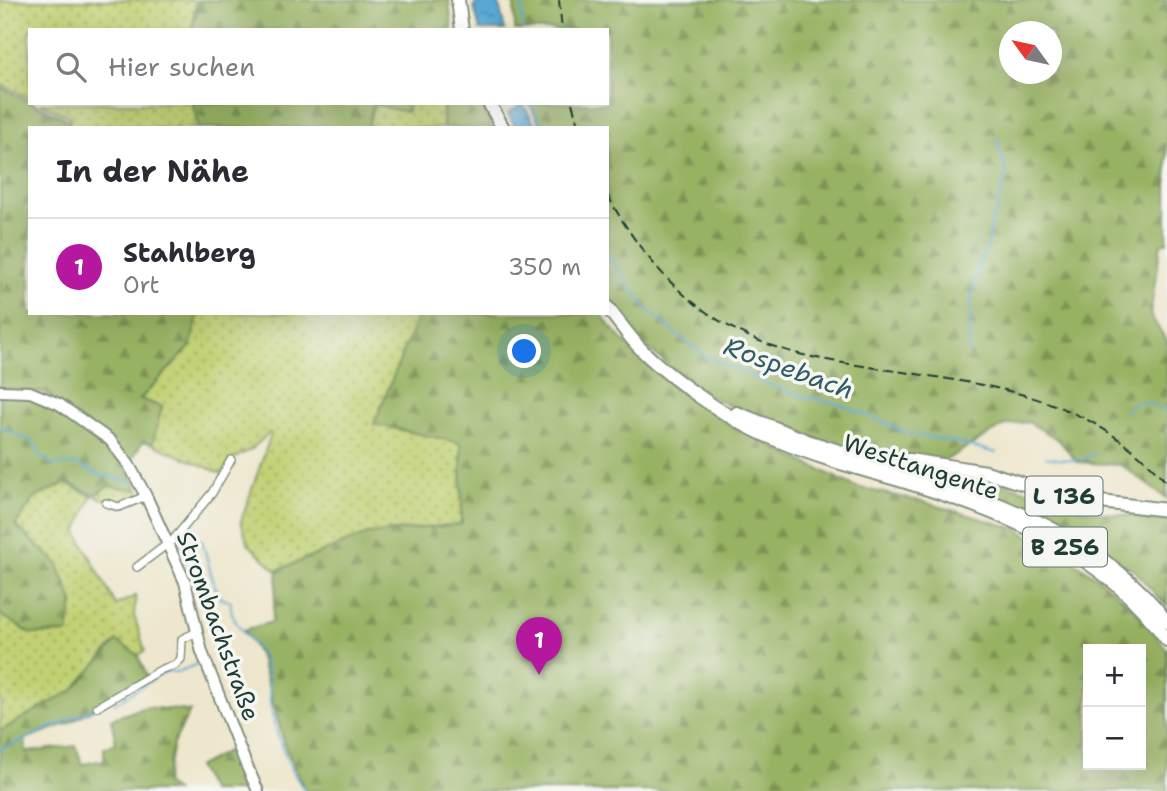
<!DOCTYPE html>
<html lang="de">
<head>
<meta charset="utf-8">
<style>
	body { margin:0; font-family:"Shantell Sans",sans-serif; background:#f7f7f7; color:#2b2b33 }
	.controls { position:absolute; right:21px; bottom:21px; display:grid; overflow:hidden; border-radius:0px; box-shadow:0 7px 28px #0002 }
	.controls button { width:63px; height:63px; display:grid; place-items:center; padding:0; border:0; border-bottom:2px solid #e1e1e2; background:#fff; color:#2b2b33; font:35px sans-serif }
	.compass { position:absolute; left:999px; top:21px; width:63px; height:63px; border-radius:50%; background:#fff; box-shadow:0 7px 28px #0002; rotate:303deg }
	.you { position:absolute; left:525px; top:352px; width:24px; height:24px; margin:-18px; border:5px solid #fff; border-radius:50%; background:#1a73e8; box-shadow:0 0 0 10px #1a73e833 }
	.badge { display:grid; place-items:center; width:46px; height:46px; border-radius:50%; background:#b5179e; color:#fff; font-size:23px; font-weight:700 }
	.pin { position:absolute; translate:-50% -58px; filter:drop-shadow(0 2px 4px #0008) }
	.pin::after { content:''; position:absolute; top:37px; width:24px; height:21px; background:inherit; clip-path:polygon(0 0,100% 0,50% 100%) }
	.list { margin:0; padding:0; list-style:none }
	h2 { display:flex; justify-content:space-between; align-items:center; height:91px; margin:0; padding:0 28px; font-size:30px }
	h2 small { font-size:23px; font-weight:400; color:#7c7c81 }
	.list li { display:grid; grid-template-columns:46px 1fr auto; gap:21px; align-items:center; box-sizing:border-box; height:98px; padding:0 28px; border-top:2px solid #e1e1e2 }
	.list b { display:block; font-size:26px; white-space:nowrap }
	.list p { margin:0; font-size:23px; white-space:nowrap; color:#7c7c81 }
	.list em { font-size:23px; font-style:normal; color:#7c7c81 }
	.icon { flex:none; width:38px; height:38px; fill:none; stroke:currentColor; stroke-width:2; stroke-linecap:round; stroke-linejoin:round }
	.map { position:relative; flex:none; width:1167px; height:791px; overflow:hidden }
	.search { position:absolute; background:#fff; box-shadow:0 7px 28px #0002; left:28px; top:28px; width:581px; height:77px; display:flex; align-items:center; gap:18px; box-sizing:border-box; padding:0 24px; border-radius:0px; color:#7c7c81; font-size:26px }
	.panel { position:absolute; background:#fff; box-shadow:0 7px 28px #0002; left:28px; top:126px; width:581px; height:189px; border-radius:0px }
	.map>svg:first-child { display:block }
	.grass { fill:url(#grass-dots); stroke:#708653; stroke-width:2 }
	.forest { fill:url(#forest-firs); stroke:#5c784c; stroke-width:2; fill-rule:evenodd }
	.water { fill:url(#water-ripples); stroke:#3c7284; stroke-width:2 }
	.lines { fill:none; stroke-linecap:round; stroke-linejoin:round }
	.stream { stroke:#59a8d3; stroke-width:2 }
	.minor-casing { stroke:#869280; stroke-width:10 }
	.secondary-casing { stroke:#869280; stroke-width:14 }
	.primary-casing { stroke:#869280; stroke-width:16 }
	.trunk-casing { stroke:#869280; stroke-width:16 }
	.minor { stroke:#fff; stroke-width:7 }
	.secondary { stroke:#fff; stroke-width:10 }
	.primary { stroke:#fff; stroke-width:12 }
	.trunk { stroke:#fff; stroke-width:12 }
	.rail { stroke:#1f3d34; stroke-width:2; stroke-dasharray:10 5; stroke-linecap:butt }
	.labels { text-anchor:middle; stroke-width:7; stroke-linejoin:round; paint-order:stroke }
	.shield { fill:#f6f6f2; stroke:#60746d; stroke-width:2 }
	.shield-label { font-size:23px; font-weight:bold; fill:#1f3d34 }
	.street-label { font-size:24px; fill:#1f3d34; stroke:#f6f6f2 }
	.water-label { font-size:26px; font-style:italic; fill:#305d64; stroke:#f6f6f2 }
</style>
</head>
<body>
<div class="map">
<svg width="1167" height="791" viewBox="0 0 1167 791">
	<defs>
		<pattern id="grass-dots" width="8" height="8" patternUnits="userSpaceOnUse" patternTransform="scale(1.75)"><rect width="8" height="8" fill="#c1d072"/><path d="M2 2h.1M6 6h.1" fill="none" stroke="#9caa5e" stroke-width="1.8" stroke-linecap="round"/></pattern>
		<pattern id="forest-firs" width="22" height="20" patternUnits="userSpaceOnUse" patternTransform="scale(1.75)"><rect width="22" height="20" fill="#98b264"/><path d="M5 1l3.5 6h-7zM16 11l3.5 6h-7z" fill="#7b9253"/></pattern>
		<pattern id="water-ripples" width="26" height="14" patternUnits="userSpaceOnUse" patternTransform="scale(1.75)"><rect width="26" height="14" fill="#59a8d3"/><path d="M2 4q2-2 4 0t4 0M15 11q2-2 4 0t4 0" fill="none" stroke="#498aac"/></pattern>
	</defs>
	<rect width="100%" height="100%" fill="#f6f6f2"/>
	<filter id="ink" filterUnits="userSpaceOnUse"><feTurbulence type="fractalNoise" baseFrequency=".0143" numOctaves="2"/><feDisplacementMap in="SourceGraphic" scale="14" xChannelSelector="R" yChannelSelector="G"/><feConvolveMatrix kernelMatrix="1 2 1 2 8 2 1 2 1" color-interpolation-filters="sRGB"/></filter>
	<filter id="wash" filterUnits="userSpaceOnUse"><feTurbulence type="fractalNoise" baseFrequency=".00686" numOctaves="4" result="noise"/><feDisplacementMap in="SourceGraphic" scale="28" xChannelSelector="R" yChannelSelector="G"/><feGaussianBlur stdDeviation="1.57" result="paint"/><feColorMatrix in="noise" values="0 0 0 0 0 0 0 0 0 0 0 0 0 0 0 0 0 1.4 0 .05"/><feComposite in="paint" operator="in"/></filter>
	<g filter="url(#wash)">
		<rect width="100%" height="100%" fill="#eee7cd"/>
		<path class="grass" d="M0,0H196L192,30H30V98L0,84Z
			M40,103H193L198,128H66L70,117Z
			M408,103H443V128H368L373,104L407,112Z
			M199,313H419L416,323L461,443L462,500L460,524L368,534L279,570L278,572L248,544L241,521L271,434L269,433L252,449L231,460L222,474L152,444L162,407L140,399L190,347Z
			M65,483L92,496L77,532L116,605L136,596L134,615L145,651L138,655L116,642L73,690L0,731V614L31,634L68,633L73,602L57,563L15,525L35,498Z
			M108,486L139,490L142,497L119,506L94,495Z"/>
		<path class="forest" d="M199,0H449L452,30H192Z
			M514,0H1167V242L1161,244L1150,315L1167,341V499L1121,465L1077,462L1059,440L1028,422L1005,425L944,461C923,457 902,453 881,452C871,452 863,454 853,452L738,410L706,394L689,383L644,345L623,322L607,301V128H542L529,103H607V30H515ZM1010,32H1052V74H1010Z
			M0,87L70,121L66,128H30V313H199L190,347L140,399L162,407L152,444L143,441L131,461L45,393L0,388Z
			M193,103H408L407,112L373,104L368,128H198Z
			M443,103H481L493,128H443Z
			M419,313H601L609,325L639,357L661,376L715,415L779,450L856,487L924,502L1017,529L1090,572L1133,607L1167,649V791H305L285,747L260,657L244,630L272,622L278,570L368,534L462,524L461,443L374,424ZM1088,649H1141V765H1088Z
			M20,394L42,398L106,440L128,470L139,490L108,486L94,495L67,482L34,498L15,525L57,563L73,602L68,633L31,634L0,614V396Z
			M961,474L1019,488L1085,510L1119,515H1167V607L1134,570L958,485L957,478Z
			M117,641L138,655L147,677L69,723L25,739L26,752L76,746L82,764L104,760V748L116,743L111,719L145,707L190,711L173,744L165,784L175,791H0V731L73,690Z
			M235,747L255,791H211L197,767Z"/>
		<path class="water" d="M487,0L498,1L505,30H480L474,7L476,3Z
			M523,104L537,128H516L508,113Z"/>
		<g class="lines">
			<path class="stream" d="M521,0L523,30
				M530,103L544,128
				M607,254L647,309L682,339L706,356L773,386L805,397L840,404L911,434L951,441L997,453
				M969,352L971,298L978,267L990,240V227L996,213L1006,173L1003,159L998,147V138
				M1124,412C1137,396 1151,403 1167,412
				M0,427L33,442L41,457L54,465L75,464L98,474L133,482
				M1046,457C1063,460 1081,464 1095,453
				M146,483L153,488L171,538
				M175,543L182,546L197,539L202,541L214,584L221,599L231,601C228,623 252,638 262,656C271,673 268,696 272,715C278,741 290,770 305,791
				M115,703L167,671L178,672L197,664
				M0,750L86,712L94,706"/>
		</g>
	</g>
	<g filter="url(#ink)">
		<g class="lines">
			<defs>
				<path id="minor" d="M106,503L119,507L146,496
					M137,567L174,539L212,493L231,460
					M97,707L162,669L175,665L181,659L182,639L197,632"/>
				<path id="secondary" d="M0,391L30,392L59,404L110,440L129,465L146,496L185,582L202,652L245,762L258,791"/>
				<path id="primary" d="M458,0L462,30
					M489,103L503,128
					M607,307C617,320 627,333 637,345C666,376 727,418 765,435C809,455 856,468 903,481
					M737,413L810,442L905,472
					M869,471C887,470 890,459 909,460L986,472L1068,498L1167,510"/>
				<path id="trunk" d="M905,472C1001,502 1105,539 1167,622
					M903,481C1003,512 1104,551 1167,640"/>
			</defs>
			<use href="#minor" class="minor-casing"/>
			<use href="#secondary" class="secondary-casing"/>
			<use href="#primary" class="primary-casing"/>
			<use href="#trunk" class="trunk-casing"/>
			<use href="#minor" class="minor"/>
			<use href="#secondary" class="secondary"/>
			<use href="#primary" class="primary"/>
			<use href="#trunk" class="trunk"/>
			<path class="rail" d="M559,0L562,30
				M572,103L579,128
				M607,194C639,254 683,306 746,335C783,353 823,360 863,366C980,385 1083,388 1167,483"/>
		</g>
	</g>
	<g class="labels">
		<g class="shield">
			<rect x="1025.5" y="476.5" width="77" height="39" rx="5"/>
			<rect x="1023" y="527.5" width="84" height="39" rx="5"/>
		</g>
		<g class="shield-label">
			<text x="1064" y="504">L 136</text>
			<text x="1065" y="555">B 256</text>
		</g>
		<g class="street-label">
			<text transform="translate(921 467) rotate(18)" y="8">Westtangente</text>
			<text transform="translate(218 626) rotate(70)" y="8">Strombachstraße</text>
		</g>
		<g class="water-label">
			<text transform="translate(789 368) rotate(20)" y="9">Rospebach</text>
		</g>
	</g>
</svg>
<div class="controls">
<button>+</button>
<button>−</button>
</div>
<svg class="compass" viewBox="-18 -18 36 36"><path d="M0-13l5 13h-10z" fill="#e53935"/><path d="M0 13l5-13h-10z" fill="#7c7c81"/></svg>
<div class="you"></div>
<div class="pin badge" style="left:539px;top:675px">1</div>
<div class="search"><svg class="icon" aria-label="search" viewBox="0 0 24 24"><circle cx="10" cy="10" r="6"/><path d="M15 15l6 6"/></svg>Hier suchen</div>
<section class="panel">
<h2>In der Nähe<small></small></h2>
<ul class="list">
<li><span class="badge">1</span><div><b>Stahlberg</b><p>Ort</p></div><em>350 m</em></li>
</ul>
</section>
</div>
</body>
</html>
